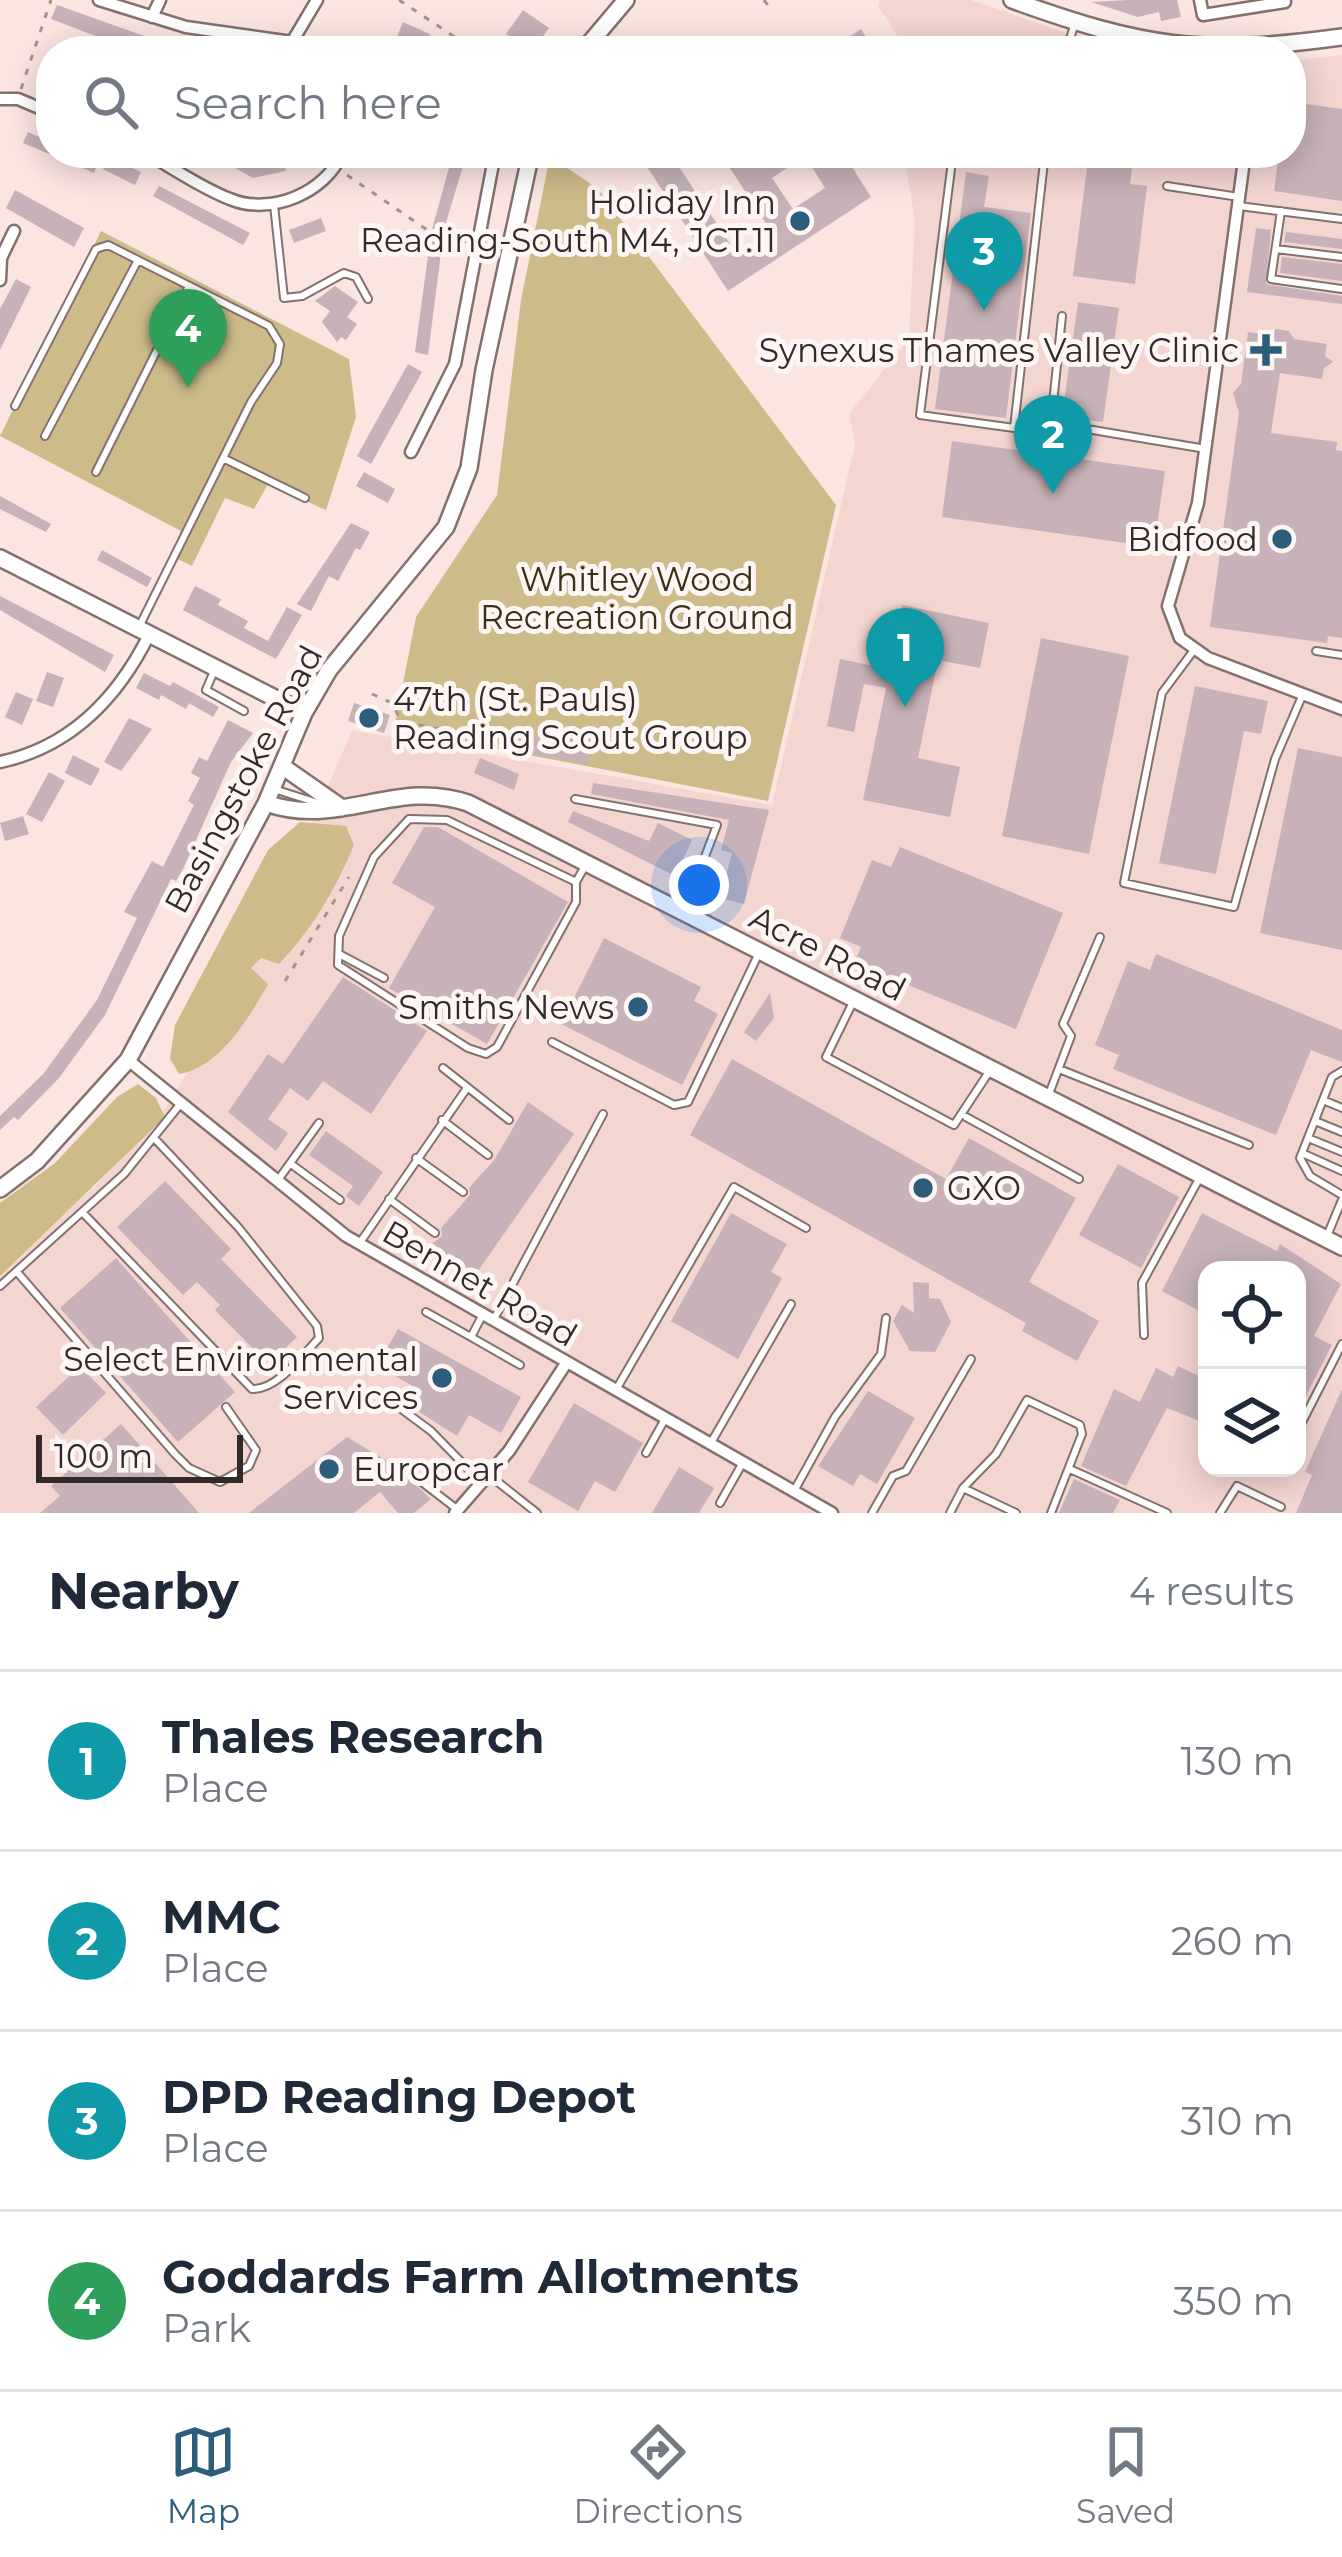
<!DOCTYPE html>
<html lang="en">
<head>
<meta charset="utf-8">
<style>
	body { margin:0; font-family:Montserrat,sans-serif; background:#f2f2f3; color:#1f2937 }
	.controls { position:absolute; right:36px; bottom:36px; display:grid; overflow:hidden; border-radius:24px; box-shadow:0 6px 30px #0003 }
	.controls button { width:108px; height:108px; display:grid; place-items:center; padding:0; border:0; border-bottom:3px solid #e0e1e3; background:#fff; color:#1f2937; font:60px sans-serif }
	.scale { position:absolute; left:36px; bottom:30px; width:207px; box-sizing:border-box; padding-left:12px; border:6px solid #312a28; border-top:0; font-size:33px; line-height:42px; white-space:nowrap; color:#312a28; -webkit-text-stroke:9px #fef6f4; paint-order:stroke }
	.you { position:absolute; left:699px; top:885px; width:42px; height:42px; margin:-30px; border:9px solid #fff; border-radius:50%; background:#1a73e8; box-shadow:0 0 0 18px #1a73e833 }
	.badge { display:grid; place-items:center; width:78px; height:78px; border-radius:50%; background:#2c5d7b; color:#fff; font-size:39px; font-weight:700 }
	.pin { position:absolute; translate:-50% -99px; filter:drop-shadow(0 3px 6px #0008) }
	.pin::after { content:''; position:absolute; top:63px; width:42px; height:36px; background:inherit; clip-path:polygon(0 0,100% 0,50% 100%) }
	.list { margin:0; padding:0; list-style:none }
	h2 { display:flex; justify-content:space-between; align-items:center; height:156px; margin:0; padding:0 48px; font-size:51px }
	h2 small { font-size:39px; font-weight:400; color:#747a83 }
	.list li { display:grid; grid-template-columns:78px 1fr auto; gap:36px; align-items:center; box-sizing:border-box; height:180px; padding:0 48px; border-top:3px solid #e0e1e3 }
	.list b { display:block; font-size:45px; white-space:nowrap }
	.list p { margin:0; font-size:39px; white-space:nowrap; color:#747a83 }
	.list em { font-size:39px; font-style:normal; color:#747a83 }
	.icon { flex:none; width:66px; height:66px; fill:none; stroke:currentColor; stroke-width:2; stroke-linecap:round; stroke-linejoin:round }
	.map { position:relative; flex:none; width:1342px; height:1513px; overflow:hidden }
	.search { position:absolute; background:#fff; box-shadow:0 6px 30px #0003; left:36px; right:36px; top:36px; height:132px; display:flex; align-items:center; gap:30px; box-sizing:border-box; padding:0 42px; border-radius:48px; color:#747a83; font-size:45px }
	.sheet { height:876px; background:#fff }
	nav { display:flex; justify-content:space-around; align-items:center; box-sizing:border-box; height:168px; border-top:3px solid #e0e1e3; background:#fff; font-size:33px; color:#747a83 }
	nav a { display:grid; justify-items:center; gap:6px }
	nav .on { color:#2c5d7b }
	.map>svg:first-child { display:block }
	.built { fill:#f4d6d1; fill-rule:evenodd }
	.green { fill:#cdbc8a }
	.building { fill:#c6b2b8; fill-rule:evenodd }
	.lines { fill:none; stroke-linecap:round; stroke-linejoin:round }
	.lane-casing { stroke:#84716e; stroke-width:10 }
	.street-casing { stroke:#84716e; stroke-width:15 }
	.secondary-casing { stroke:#84716e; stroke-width:20 }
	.path { stroke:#a39491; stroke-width:3; stroke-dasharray:6 9; stroke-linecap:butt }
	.lane { stroke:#fff; stroke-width:6 }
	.street { stroke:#fff; stroke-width:10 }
	.secondary { stroke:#fff; stroke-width:15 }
	.poi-dot { fill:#2c5d7b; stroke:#fef6f4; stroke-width:4.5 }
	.labels { text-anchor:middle; stroke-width:10; stroke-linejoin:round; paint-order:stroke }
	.poi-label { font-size:33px; fill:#312a28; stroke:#fef6f4; text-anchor:end }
	.park-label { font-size:33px; fill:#3a3013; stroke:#fef6f4 }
	.street-label { font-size:33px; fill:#312a28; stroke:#fef6f4 }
</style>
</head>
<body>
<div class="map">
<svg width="1342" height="1513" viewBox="0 0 1342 1513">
	<rect width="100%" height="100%" fill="#fbe5e1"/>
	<path class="built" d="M880,0H971L1120,51H908L878,6Z
		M1342,55V1513H0V1269L96,1186L165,1109L250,969L352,730L772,805L855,444L849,414L909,338L915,221L904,153H1291V61ZM1207,1270H1297V1468H1207Z"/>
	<path class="green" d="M550,156L598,189L836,505L768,801L394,729L416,617L497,495L521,300Z
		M101,231L349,359L356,417L326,510L268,484L254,509L225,498L192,566L172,556L181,531L0,436Z
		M300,822L346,826L354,845C335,890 313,928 279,964L261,958L251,968L268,984C250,1017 219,1068 179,1074L170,1059L175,1025L268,850Z
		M138,1084L156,1098L165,1117L0,1276V1203L55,1163L117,1097Z"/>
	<path class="building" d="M1129,0H1177L1181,17L1161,21L1159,12L1138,17L1091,2Z
		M57,5L181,49V51L119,45L51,19Z
		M523,10L549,28L532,51L506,34Z
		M403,22L430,34L428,40L454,51H425L396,39Z
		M861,29L875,51H828Z
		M1291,102L1342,109V201L1274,191L1279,153H1291Z
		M28,132L51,142V153H77L98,162L94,173L23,143Z
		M208,153H233L250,162L283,155L286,171L253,178Z
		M453,153H467L444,229L428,355L415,352L431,233Z
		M638,153H693L677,164L739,257L773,234L720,153H843L871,197L728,291ZM805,156L825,188L793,209L772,178Z
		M1089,153H1134L1130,184L1147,186L1135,284L1073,276Z
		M109,157L141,172L135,185L103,169Z
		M966,172L989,176L984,207L1031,213L1006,418L935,409Z
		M159,186L250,233L243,245L153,196Z
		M15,190L84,228L74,247L6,208Z
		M321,218L326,231L294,243L289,230Z
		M1256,228L1271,230L1266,284L1342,296V304L1247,292Z
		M1286,232L1342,239V249L1284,242Z
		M1282,257L1342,264V281L1280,273Z
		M16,279L31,287L0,350V309Z
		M335,286L358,302L347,317L357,324L346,340L341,337L337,342L322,322L330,311L315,301Z
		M1078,302L1119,308L1103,422L1062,417Z
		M1276,329L1289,331L1294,339L1327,344L1325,356L1333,362L1324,368L1322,379L1280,373L1271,433L1337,442L1336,450L1342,451V638L1328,636L1327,643L1210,627L1239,413L1233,393L1241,384L1248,332L1269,335Z
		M408,364L422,372L371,464L357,456Z
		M952,441L1165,471L1154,547L942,517Z
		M364,472L395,489L388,503L356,486Z
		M0,496L51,524L46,532L0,509Z
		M351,523L370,532L360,550L356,548L338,581L329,576L311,611L297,604Z
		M102,550L152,578L147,587L97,560Z
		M195,586L221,599L218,605L248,621L244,628L268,641L287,607L302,615L276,659L183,610Z
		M0,596L114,655L105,672L0,610Z
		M902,605L989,623L980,668L938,660L918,758L960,767L950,817L863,800L886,688L864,684L854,732L827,726L840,659L889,669Z
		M1041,638L1129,656L1089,854L1002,836Z
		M47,672L64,678L53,707L36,701Z
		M144,673L170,686L173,682L219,707L213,717L189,703L186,709L161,695L159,700L136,688Z
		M1195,686L1268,701L1261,734L1244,731L1216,874L1159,863Z
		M16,692L33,699L22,725L5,717Z
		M354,703L390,715L384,733L348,721Z
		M129,718L152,729L121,771L104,762Z
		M228,720L253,733L231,762L183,869L176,881L171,879L105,1015L59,1078L18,1120L14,1117L0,1130V1116L44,1073L97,1000L137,918L124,912L152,861L163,867L194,805L188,801L200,778L191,773L199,757L207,761Z
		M534,737L591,748L588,764L531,753Z
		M1298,748L1342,757V950L1260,933Z
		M73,755L100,769L91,786L65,773Z
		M480,758L519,774L514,790L474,773Z
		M49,772L65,781L42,822L26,814Z
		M593,783L769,810L744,904L720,898L732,853L721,850L729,820L591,794Z
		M573,811L649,841L658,823L692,840L675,876L568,822Z
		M23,816L29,834L5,841L0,823Z
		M424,827H438L568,902L487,1044L389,988L435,907L392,883Z
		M900,847L1063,913L1016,1029L854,963L861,947L840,938L872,860L891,867Z
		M604,938L701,987L694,1001L718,1014L682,1085L561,1024Z
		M1156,954L1342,1030V1062L1311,1050L1276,1135L1113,1069L1119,1055L1095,1045L1128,961L1150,970Z
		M343,977L427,1031L371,1114L323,1081L308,1101L290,1088L268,1119L288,1133L276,1151L228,1112L268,1054L283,1064Z
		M770,993L774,1018L756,1041L744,1032Z
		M732,1059L946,1179L969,1138L1076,1198L1029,1282L1099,1321L1077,1361L1022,1331L1026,1323L690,1135Z
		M528,1102L574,1134L473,1278L428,1247L442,1236L441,1228L470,1195L469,1188L495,1159Z
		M326,1131L383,1172L359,1206L346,1196L353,1186L309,1155Z
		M1118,1164L1179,1197L1141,1268L1079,1235Z
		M165,1181L231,1249L221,1259L297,1337L274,1359L269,1354L263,1359L215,1310L220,1305L197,1282L183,1295L117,1227Z
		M731,1213L787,1244L771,1272L782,1278L738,1359L671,1321Z
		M1202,1213L1277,1251L1280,1244L1341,1284L1314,1336L1332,1345L1297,1413V1270H1207V1315L1162,1291Z
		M116,1258L235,1392L178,1442L60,1308Z
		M913,1282L929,1283V1298L940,1299L951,1322L935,1352L910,1351L893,1321L902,1305L914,1313Z
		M398,1329L521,1397L501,1433L469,1415L457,1436L410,1406L420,1390L377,1366Z
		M80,1366L106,1393L63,1435L36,1407Z
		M1178,1366L1207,1380V1424L1167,1408L1126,1486L1081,1466L1114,1389L1140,1402L1156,1368L1173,1377Z
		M1342,1389V1513H1296L1312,1475L1305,1472Z
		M868,1391L915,1418L877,1484L860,1474L853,1486L818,1466Z
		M574,1403L643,1443L615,1492L595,1481L578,1511L528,1482Z
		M121,1424L199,1513H40L60,1496L51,1486Z
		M347,1437L394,1465L431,1499L414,1513H398L380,1492L354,1513H249Z
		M679,1467L714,1488L699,1513H652Z
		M1074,1479L1120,1500L1113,1513H1059Z"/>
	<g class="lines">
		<defs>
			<path id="lane" d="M727,44L732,51
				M1066,51L1075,23
				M953,153L920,415L1014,428L1045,153
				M991,153L1044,162
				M1167,186L1239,197
				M274,205L284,298L302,296L344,273L356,277L368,299
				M1239,206L1342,219
				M1281,211L1271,279L1342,289
				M1276,249L1342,257
				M1062,316L1051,423L1206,449
				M15,406L96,249L108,245L269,326L280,344L277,363L251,402L140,625
				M45,436L138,260
				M223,458L305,498
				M96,472L189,286
				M1194,650L1162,693L1124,883L1234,907L1275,759L1303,694
				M1316,651L1342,655
				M214,671L206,690L244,711
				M277,790L321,804
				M575,799L717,825L685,909
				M576,882L447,820L409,819L374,857L339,936L338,965L468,1048L486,1054L497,1047L576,902V882L585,866
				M341,955L384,978
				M854,1000L826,1057L954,1125L989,1072
				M552,1042L674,1105L688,1102L758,955
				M443,1068L509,1120
				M1059,1069L1249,1145
				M1342,1071L1332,1077L1300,1158L1310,1176L1342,1195
				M1049,1094L1071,1036L1063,1024L1100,937
				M1323,1100L1342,1108
				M966,1117L1079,1179
				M442,1120L488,1155
				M1315,1121L1342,1132
				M1308,1138L1342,1152
				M1302,1153L1342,1171
				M416,1158L463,1192
				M291,1164L340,1200
				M278,1180L319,1123
				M389,1199L435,1233
				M84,1214L252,1389C277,1390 302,1356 319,1338L317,1326L238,1227L155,1139
				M1327,1236L1342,1200
				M359,1244L467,1088
				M17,1272L175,1454L189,1468L220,1482L249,1466L256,1450L226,1407
				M0,1286L124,1174L182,1102
				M426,1312L471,1337
				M482,1316L471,1337L520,1365
				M494,1319L603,1114
				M1144,1335L1142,1283L1199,1179
				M617,1388L734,1187L806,1228
				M392,1402L431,1431L482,1483
				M1297,1432L1342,1344
				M712,1441L791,1304
				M646,1453L665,1419
				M401,1466L458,1510
				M1072,1470L1167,1513
				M489,1475L537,1513
				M963,1488L1016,1513
				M794,1491L835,1417L881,1354L886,1318
				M720,1503L742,1464
				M872,1513L893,1476L906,1471L971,1359
				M950,1513L963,1488L996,1454L1027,1400L1080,1425L1082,1434L1051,1513
				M1220,1513L1237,1486L1281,1507"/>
			<path id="street" d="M99,0L186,27L292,42L309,51
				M1200,0L1203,15L1285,2
				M152,17L160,0
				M292,42L317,0
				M0,99H18L51,113
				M146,153C173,168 201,188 230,199C270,216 326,193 342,153
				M1245,153L1198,503L1168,606L1180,638L1208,658L1342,709
				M0,280L1,258L14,231
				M411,452L455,364L495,153
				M0,762C71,747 118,697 149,635
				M128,1060L346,1236L832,1513
				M455,1513L509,1451L565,1365"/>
			<path id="secondary" d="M1012,0C1145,48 1202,56 1342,37
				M583,51L626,0
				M0,558L304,713
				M282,766L342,808
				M266,803C339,829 396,778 468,803L1342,1247
				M0,1189L37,1161L128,1060L266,803L304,713L329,670L446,527L469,468L484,370L531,153"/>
		</defs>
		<use href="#lane" class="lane-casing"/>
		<use href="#street" class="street-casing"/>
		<use href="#secondary" class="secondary-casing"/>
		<path class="path" d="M399,0L476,51
			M764,0L773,12
			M21,89L51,0
			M347,175L436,236L468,242
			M372,694L392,703L401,721L526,747L529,734L578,743
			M285,981L349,877"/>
		<use href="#lane" class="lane"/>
		<use href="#street" class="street"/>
		<use href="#secondary" class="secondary"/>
	</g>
	<g class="poi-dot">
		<circle cx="800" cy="221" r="12"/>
		<path d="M1260 332h12v12h12v12h-12v12h-12v-12h-12v-12h12z"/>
		<circle cx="1282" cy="539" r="12"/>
		<circle cx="369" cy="718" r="12"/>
		<circle cx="638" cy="1007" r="12"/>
		<circle cx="923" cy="1188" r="12"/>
		<circle cx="442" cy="1378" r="12"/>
		<circle cx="329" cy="1469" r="12"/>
	</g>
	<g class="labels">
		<g class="poi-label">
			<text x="776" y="214">Holiday Inn<tspan x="776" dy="38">Reading-South M4, JCT.11</tspan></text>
			<text x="1239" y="362">Synexus Thames Valley Clinic</text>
			<text x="1258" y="551">Bidfood</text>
			<text x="393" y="711" text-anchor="start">47th (St. Pauls)<tspan x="393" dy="38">Reading Scout Group</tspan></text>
			<text x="614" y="1019">Smiths News</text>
			<text x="947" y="1200" text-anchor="start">GXO</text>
			<text x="418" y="1371">Select Environmental<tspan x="418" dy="38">Services</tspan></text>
			<text x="353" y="1481" text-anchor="start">Europcar</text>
		</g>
		<g class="park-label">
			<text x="637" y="591">Whitley Wood<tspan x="637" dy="38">Recreation Ground</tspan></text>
		</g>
		<g class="street-label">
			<text transform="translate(243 779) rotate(-62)" y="12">Basingstoke Road</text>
			<text transform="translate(828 953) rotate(27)" y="12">Acre Road</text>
			<text transform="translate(480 1283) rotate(30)" y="12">Bennet Road</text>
		</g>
	</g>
</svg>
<div class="controls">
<button><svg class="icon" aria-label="locate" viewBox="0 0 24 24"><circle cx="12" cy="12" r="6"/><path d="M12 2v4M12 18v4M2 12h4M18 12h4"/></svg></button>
<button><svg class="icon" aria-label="layers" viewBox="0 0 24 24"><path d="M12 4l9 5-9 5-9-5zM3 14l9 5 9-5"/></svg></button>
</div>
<div class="scale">100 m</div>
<div class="you"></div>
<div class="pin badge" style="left:905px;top:707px;background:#0f9aa8">1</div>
<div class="pin badge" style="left:1053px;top:494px;background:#0f9aa8">2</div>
<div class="pin badge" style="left:984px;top:311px;background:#0f9aa8">3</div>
<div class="pin badge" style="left:188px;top:388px;background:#2e9e5b">4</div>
<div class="search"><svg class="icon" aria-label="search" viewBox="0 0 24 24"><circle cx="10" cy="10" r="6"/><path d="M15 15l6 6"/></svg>Search here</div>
</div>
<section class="sheet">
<h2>Nearby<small>4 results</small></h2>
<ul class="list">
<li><span class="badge" style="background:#0f9aa8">1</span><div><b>Thales Research</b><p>Place</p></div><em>130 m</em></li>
<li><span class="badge" style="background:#0f9aa8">2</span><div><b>MMC</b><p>Place</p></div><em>260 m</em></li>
<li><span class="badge" style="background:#0f9aa8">3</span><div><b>DPD Reading Depot</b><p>Place</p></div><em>310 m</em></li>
<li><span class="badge" style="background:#2e9e5b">4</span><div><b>Goddards Farm Allotments</b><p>Park</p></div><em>350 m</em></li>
</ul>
</section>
<nav>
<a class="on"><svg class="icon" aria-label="map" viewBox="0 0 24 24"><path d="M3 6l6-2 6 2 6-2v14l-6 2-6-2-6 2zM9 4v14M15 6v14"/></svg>Map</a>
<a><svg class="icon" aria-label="directions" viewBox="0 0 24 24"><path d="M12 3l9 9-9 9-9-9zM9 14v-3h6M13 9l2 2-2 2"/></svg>Directions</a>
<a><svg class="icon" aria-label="saved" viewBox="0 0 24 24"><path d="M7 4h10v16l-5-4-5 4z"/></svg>Saved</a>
</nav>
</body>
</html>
